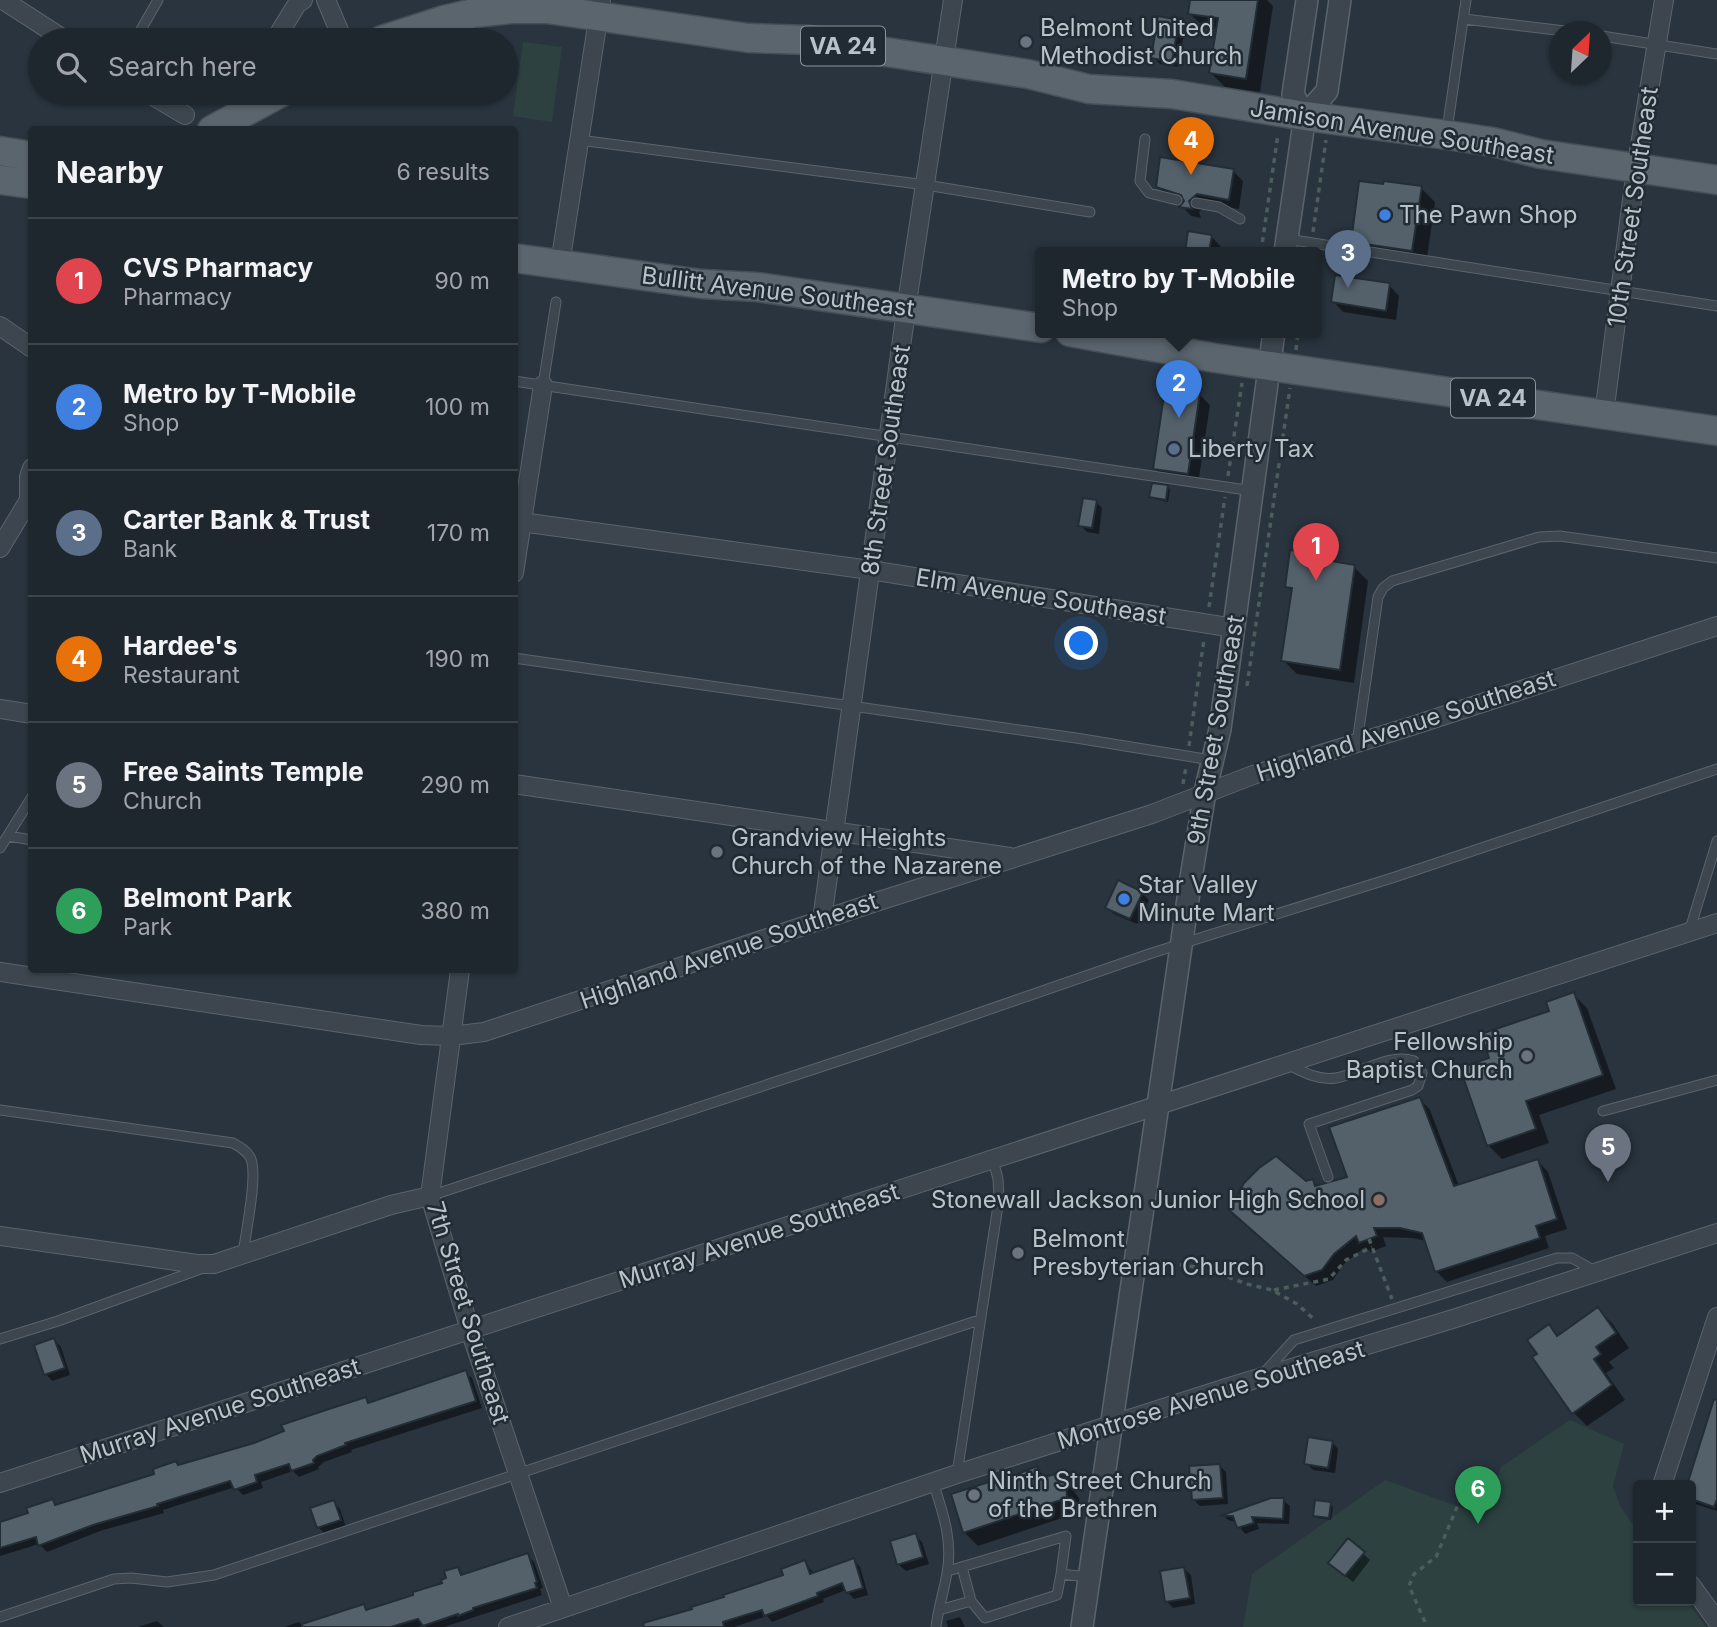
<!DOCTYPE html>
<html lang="en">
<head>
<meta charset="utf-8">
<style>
	body { margin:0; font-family:Inter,sans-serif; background:#2c333a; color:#f1f3f6 }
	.controls { position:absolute; right:21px; bottom:21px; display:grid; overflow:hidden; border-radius:7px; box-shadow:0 2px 5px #0004 }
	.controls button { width:63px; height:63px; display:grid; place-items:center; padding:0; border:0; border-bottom:2px solid #3c444a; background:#1f272e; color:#f1f3f6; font:35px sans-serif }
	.compass { position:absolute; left:1549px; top:21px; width:63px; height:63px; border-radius:50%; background:#1f272e; box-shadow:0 2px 5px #0004; rotate:25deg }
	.you { position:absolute; left:1082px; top:644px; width:24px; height:24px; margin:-18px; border:5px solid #fff; border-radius:50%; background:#1a73e8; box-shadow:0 0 0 10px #1a73e833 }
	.badge { display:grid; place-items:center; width:46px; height:46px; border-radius:50%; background:#9bc3ec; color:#fff; font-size:23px; font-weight:700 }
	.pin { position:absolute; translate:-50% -58px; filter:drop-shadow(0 2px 4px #0008) }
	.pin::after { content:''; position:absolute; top:37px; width:24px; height:21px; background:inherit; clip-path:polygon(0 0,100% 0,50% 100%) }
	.popup { position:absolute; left:1035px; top:247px; width:287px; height:91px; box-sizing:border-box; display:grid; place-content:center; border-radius:7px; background:#1f272e; filter:drop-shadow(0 2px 5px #0005); font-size:23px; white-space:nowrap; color:#a1a5aa }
	.popup b { font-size:26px; color:#f1f3f6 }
	.popup::after { content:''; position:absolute; left:50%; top:100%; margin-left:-14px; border:14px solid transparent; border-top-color:#1f272e }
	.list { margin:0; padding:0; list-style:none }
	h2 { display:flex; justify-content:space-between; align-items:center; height:91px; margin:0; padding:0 28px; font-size:30px }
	h2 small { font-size:23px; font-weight:400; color:#a1a5aa }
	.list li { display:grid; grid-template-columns:46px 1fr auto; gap:21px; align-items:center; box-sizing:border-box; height:126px; padding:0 28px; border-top:2px solid #3c444a }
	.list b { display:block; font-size:26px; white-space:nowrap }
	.list p { margin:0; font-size:23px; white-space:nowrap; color:#a1a5aa }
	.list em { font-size:23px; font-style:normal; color:#a1a5aa }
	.icon { flex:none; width:38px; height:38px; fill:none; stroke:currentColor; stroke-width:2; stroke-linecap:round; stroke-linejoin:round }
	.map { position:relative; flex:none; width:1717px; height:1627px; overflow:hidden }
	.search { position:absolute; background:#1f272e; box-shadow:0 2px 5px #0004; left:28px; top:28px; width:490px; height:77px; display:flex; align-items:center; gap:18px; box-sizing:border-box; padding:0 24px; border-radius:38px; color:#a1a5aa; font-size:26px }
	.panel { position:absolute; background:#1f272e; box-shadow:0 2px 5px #0004; left:28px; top:126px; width:490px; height:847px; border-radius:7px }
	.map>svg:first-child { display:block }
	.green { fill:#2c4140 }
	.shadow { fill:#0007 }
	.building { fill:#54616b; stroke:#232d35; stroke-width:2 }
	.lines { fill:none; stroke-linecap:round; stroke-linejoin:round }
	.service-casing { stroke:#5a646c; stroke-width:11 }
	.minor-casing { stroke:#5a646c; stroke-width:20 }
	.tertiary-casing { stroke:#5a646c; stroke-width:24 }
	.primary-casing { stroke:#464f57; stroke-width:31 }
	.path { stroke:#4b5d5d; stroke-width:3.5; stroke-dasharray:5 5; stroke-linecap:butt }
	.service { stroke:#3d464e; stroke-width:9 }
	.minor { stroke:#3d464e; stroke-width:18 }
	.tertiary { stroke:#3d464e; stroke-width:21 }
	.primary { stroke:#5b656e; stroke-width:28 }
	.worship-dot { fill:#6b7280; stroke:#212b33; stroke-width:2.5 }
	.shop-dot { fill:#3f7fe0; stroke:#212b33; stroke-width:2.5 }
	.service-dot { fill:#5c6f8a; stroke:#212b33; stroke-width:2.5 }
	.education-dot { fill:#8d6e63; stroke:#212b33; stroke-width:2.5 }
	.labels { text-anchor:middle; stroke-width:5; stroke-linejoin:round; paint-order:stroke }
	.shield { fill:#212b33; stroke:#8b949c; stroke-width:2 }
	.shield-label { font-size:23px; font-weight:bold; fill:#b9c1c9 }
	.poi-label { font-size:24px; fill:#b9c1c9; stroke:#212b33; text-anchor:start }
	.street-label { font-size:24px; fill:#b9c1c9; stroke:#212b33 }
</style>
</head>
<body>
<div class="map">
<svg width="1717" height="1627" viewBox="0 0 1717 1627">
	<rect width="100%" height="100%" fill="#29343e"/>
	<path class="green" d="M523,42L562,47L552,122L513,116Z
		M1570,1420L1624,1444L1613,1486L1620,1506L1638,1532V1601H1687L1706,1627H1243L1252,1574L1385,1480L1484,1516L1501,1467Z"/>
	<path class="shadow" d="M1191,0H1267L1273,6L1260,92L1225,87L1211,73L1218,29L1204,27L1189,13Z
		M1178,21L1185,28L1178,67L1160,64L1153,57Z
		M1233,171L1243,181L1239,209L1208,204L1199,212L1201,218L1191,216L1182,206L1185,202L1168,197L1158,187Z
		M1421,188L1435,202L1426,265L1367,255L1352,241Z
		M1211,236L1221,247V252H1186Z
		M1389,285L1399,296L1396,320L1343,312L1333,301Z
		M1200,395L1210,405L1198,484L1165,479L1154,468Z
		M1168,487L1170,490L1168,502L1154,499L1151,496Z
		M1096,502L1102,508L1099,534L1087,532L1080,525Z
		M1331,558L1338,564L1354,567L1368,581L1354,683L1297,674L1283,660L1293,592L1287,586Z
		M1142,893L1149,900L1137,924L1114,914L1107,907Z
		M1573,994L1587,1008L1616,1089L1539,1115L1549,1143L1502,1159L1488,1145L1491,1059Z
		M1420,1099L1430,1110L1459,1186L1538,1161L1548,1172L1567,1229L1545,1236L1549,1248L1447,1282L1437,1272L1427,1241L1412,1238L1383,1237L1386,1246L1371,1252L1365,1247L1344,1264L1333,1280L1316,1286L1242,1220L1305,1183L1313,1181L1319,1187L1349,1179Z
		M1598,1309L1612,1323L1629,1348L1609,1362L1614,1368L1606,1373L1625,1400L1587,1426L1573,1412L1549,1327L1559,1336Z
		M54,1340L61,1347L70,1375L52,1381L46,1374Z
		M465,1372L472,1378L482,1408L351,1450L352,1452L324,1462L318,1467L319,1469L299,1477L293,1471L261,1482L263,1488L243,1495L235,1487L163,1510L164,1513L100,1531L47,1552L39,1544L0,1556V1524L30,1514L53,1501L57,1506L254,1444L365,1399L370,1404Z
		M1710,1418L1717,1420V1511L1692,1503L1691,1485H1688Z
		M1332,1442L1338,1449L1335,1473L1313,1470L1306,1463Z
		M1219,1465L1226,1472L1228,1504L1200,1506L1193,1499Z
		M1036,1468L1047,1478L1059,1475L1073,1490L1079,1498L1080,1512L978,1546L964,1532Z
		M1283,1500L1290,1506L1289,1524L1257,1523L1259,1529L1245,1534L1236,1522L1228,1520L1223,1515Z
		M334,1502L340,1509L346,1527L325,1534L318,1527Z
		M1330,1504L1333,1507L1331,1520L1318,1518L1315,1515Z
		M915,1535L922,1542L929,1564L906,1571L899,1565L892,1542Z
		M1348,1541L1370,1560L1353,1582L1337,1569Z
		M527,1555L534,1562L543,1588L540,1589L542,1595L444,1627H427L424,1625L418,1627H284L299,1622L302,1625L364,1606L368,1611L445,1584L458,1569L465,1576Z
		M854,1560L860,1567L868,1595L854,1599L846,1590L823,1599L824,1602L772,1622L767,1616L734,1627H644L786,1576L805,1562L814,1574Z
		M1184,1569L1191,1575L1195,1604L1173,1608L1167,1601Z
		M960,1617L965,1627H948L946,1621Z
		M157,1621L164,1627H138Z"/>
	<path class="building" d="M1190,0H1258L1246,79L1209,73L1218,18L1188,14Z
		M1158,16L1179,20L1172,62L1151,58Z
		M1160,157L1234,169L1229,200L1197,194L1189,201L1192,209L1179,207L1184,201L1181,195L1156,187Z
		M1359,181L1383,184L1384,181L1422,186L1412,251L1351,242Z
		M1188,231L1212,235L1209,252H1185Z
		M1335,275L1390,283L1386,311L1331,302Z
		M1165,388L1200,393L1188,474L1153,469Z
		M1152,483L1168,485L1166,500L1149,497Z
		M1083,498L1097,500L1092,528L1078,526Z
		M1290,550L1332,556L1331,561L1355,565L1340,670L1281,661L1292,588L1285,587Z
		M1118,880L1143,892L1130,919L1105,908Z
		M1574,992L1603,1075L1526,1101L1536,1129L1487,1146L1460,1068L1489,1058L1481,1034L1549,1011L1546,1002Z
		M1420,1097L1454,1186L1538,1159L1557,1219L1536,1226L1540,1238L1435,1272L1422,1233L1400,1228H1374L1377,1236L1359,1243L1356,1236L1334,1254L1322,1270L1304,1276L1229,1210L1244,1183L1259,1168L1276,1156L1306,1181L1313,1179L1315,1186L1347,1177L1329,1127Z
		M1598,1307L1616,1333L1596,1347L1601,1354L1594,1359L1612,1385L1572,1414L1532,1357L1537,1354L1527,1340L1549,1324L1557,1336Z
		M54,1338L65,1368L44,1375L34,1345Z
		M466,1370L476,1401L345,1443L346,1445L317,1456L313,1460L314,1463L291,1471L289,1464L255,1475L257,1482L234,1490L230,1481L157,1504L158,1506L93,1525L38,1546L36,1537L0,1548V1522L28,1513L26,1508L53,1499L55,1505L84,1496L154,1474L153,1469L176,1461L178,1465L254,1443L284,1431L281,1425L332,1408L366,1397L368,1403Z
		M1714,1399L1717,1400V1499L1714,1507L1691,1499V1485H1687Z
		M1308,1437L1333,1441L1328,1468L1304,1464Z
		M1220,1464L1223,1498L1192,1500L1189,1466Z
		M1037,1466L1040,1478L1060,1473L1066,1482L1067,1498L963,1533L951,1494L992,1481L993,1484Z
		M1271,1498H1284L1283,1519L1252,1517L1254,1523L1237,1528L1233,1516H1220Z
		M334,1500L341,1520L317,1528L310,1508Z
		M1315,1500L1331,1502L1329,1518L1313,1516Z
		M916,1533L923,1557L897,1565L890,1541Z
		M1348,1538L1365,1552L1345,1576L1328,1563Z
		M528,1553L537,1582L535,1583L537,1588L473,1608V1610L458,1616V1614L423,1626L418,1619L391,1627H302V1624L364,1604L366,1610L413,1595V1592L442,1583L441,1580L446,1578L444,1571L458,1567L461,1575Z
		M854,1558L863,1588L846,1593L842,1583L817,1593L818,1596L764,1616L762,1610L723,1622L724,1627H644L643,1623L692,1609L691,1607L724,1597L723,1595L783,1575L781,1569L805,1560L810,1574Z
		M1184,1567L1190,1598L1165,1602L1160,1571Z"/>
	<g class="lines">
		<defs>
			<path id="service" d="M1464,19L1573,32
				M1602,36L1717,54
				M135,40L158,0
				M1447,130L1466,0
				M1145,139L1140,181L1149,193L1177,200
				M579,140L926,185L1090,212
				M1196,203L1219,207L1240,219
				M1287,239L1717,306
				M514,381L1253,491
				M543,385L556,302
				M514,658L1076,738L1211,760
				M1357,743L1378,597L1383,588L1392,581L1539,537L1560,536L1717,558
				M8,836L32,840
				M0,848L32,797
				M1689,932L1717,841
				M1289,1065C1303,1072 1319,1081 1336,1078C1361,1074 1389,1052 1414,1061L1422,1073L1418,1086L1412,1090L1309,1124L1328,1177
				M0,1110L233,1143C240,1147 246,1150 250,1157C259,1172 245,1235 243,1255
				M1603,1111L1717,1080
				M430,1196L875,1049L1152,953L1395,877L1717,769
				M0,1339L58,1321L203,1268
				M1262,1375L1294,1340L1557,1258H1572L1595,1271
				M957,1474L999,1199L998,1179L993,1160
				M933,1482C943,1513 953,1541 947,1573C944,1591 938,1609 936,1627
				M962,1567L971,1601L985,1618L1057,1595L1061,1574
				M948,1571L1066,1536L1061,1574L1088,1577
				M939,1610L971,1601
				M0,1617L114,1579L131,1578L167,1582L214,1575L979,1320"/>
			<path id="minor" d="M3,0L65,40
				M326,0L343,40
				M275,40L297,4L303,0
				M148,93L185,115
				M560,264L601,0
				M0,326L32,348
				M1604,414L1636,169L1664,0
				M514,521L870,570L1234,628
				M0,548L29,500V477L32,468
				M514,573L543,385
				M0,709L32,714
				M514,784L1010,857
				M822,920L908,296L953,0
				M460,970L430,1196L470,1330L563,1608
				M0,972L421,1035L451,1036L484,1032L879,901L1152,814L1253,775L1412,726L1717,626
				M0,1236L197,1264H214L391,1205L430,1196
				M0,1483L1717,923
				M1662,1485L1717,1317
				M1691,1585L1717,1621
				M508,1627L957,1474L1226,1388L1456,1318L1717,1233"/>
			<path id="tertiary" d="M1305,116L1293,94L1307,0
				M1285,252L1305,116L1327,91L1340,0
				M1082,1627L1191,878L1205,792L1220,729L1274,332"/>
			<path id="primary" d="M382,40L444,20L474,13L511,9H547L748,38L809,40L1028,74L1089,89L1172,94L1305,116L1447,135L1493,142L1541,154L1717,180
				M212,130L280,93
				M0,151L32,156
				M0,180L32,184
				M514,258L702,284L757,287L1041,328
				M1070,332L1215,358L1717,431"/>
		</defs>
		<use href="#service" class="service-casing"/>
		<use href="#minor" class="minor-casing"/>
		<use href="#tertiary" class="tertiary-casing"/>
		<use href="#primary" class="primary-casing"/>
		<path class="path" d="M1313,232L1326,140
			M1261,252L1278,134
			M1296,350L1298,332
			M1228,476L1242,383
			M1209,607L1225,497
			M1247,686L1290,388
			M1189,746L1204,639
			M1183,784L1186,767
			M1369,1239L1392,1299
			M1160,1262L1203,1268L1247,1284L1272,1290L1297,1304L1316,1321
			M1274,1290L1329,1279L1346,1260L1372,1247
			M1425,1622L1409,1586L1414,1574L1436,1557L1463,1493"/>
		<use href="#service" class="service"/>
		<use href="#minor" class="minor"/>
		<use href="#tertiary" class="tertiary"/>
		<use href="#primary" class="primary"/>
	</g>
	<g class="worship-dot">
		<circle cx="1026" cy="42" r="7"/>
		<circle cx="717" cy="852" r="7"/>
		<circle cx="1527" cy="1056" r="7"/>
		<circle cx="1018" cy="1253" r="7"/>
		<circle cx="974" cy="1495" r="7"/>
	</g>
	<g class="shop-dot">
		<circle cx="1385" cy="215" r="7"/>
		<circle cx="1124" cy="899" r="7"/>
	</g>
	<circle class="service-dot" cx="1174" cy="449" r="7"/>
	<circle class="education-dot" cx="1379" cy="1200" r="7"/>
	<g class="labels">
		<g class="shield">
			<rect x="801" y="26.5" width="84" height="39" rx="5"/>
			<rect x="1451" y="378.5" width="84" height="39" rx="5"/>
		</g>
		<g class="shield-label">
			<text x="843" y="54">VA 24</text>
			<text x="1493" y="406">VA 24</text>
		</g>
		<g class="poi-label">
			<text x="1040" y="36">Belmont United<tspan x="1040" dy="28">Methodist Church</tspan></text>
			<text x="1399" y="223">The Pawn Shop</text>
			<text x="1188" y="457">Liberty Tax</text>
			<text x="731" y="846">Grandview Heights<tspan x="731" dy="28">Church of the Nazarene</tspan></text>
			<text x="1138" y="893">Star Valley<tspan x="1138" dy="28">Minute Mart</tspan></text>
			<text x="1513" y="1050" text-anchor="end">Fellowship<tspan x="1513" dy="28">Baptist Church</tspan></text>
			<text x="1365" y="1208" text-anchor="end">Stonewall Jackson Junior High School</text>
			<text x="1032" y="1247">Belmont<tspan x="1032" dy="28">Presbyterian Church</tspan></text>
			<text x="988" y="1489">Ninth Street Church<tspan x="988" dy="28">of the Brethren</tspan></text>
		</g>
		<g class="street-label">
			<text transform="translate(1402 132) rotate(9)" y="8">Jamison Avenue Southeast</text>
			<text transform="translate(1633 207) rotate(-82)" y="8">10th Street Southeast</text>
			<text transform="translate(778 292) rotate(7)" y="8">Bullitt Avenue Southeast</text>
			<text transform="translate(886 460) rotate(-82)" y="8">8th Street Southeast</text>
			<text transform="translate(1041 597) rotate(9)" y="8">Elm Avenue Southeast</text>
			<text transform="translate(1406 726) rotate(-18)" y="8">Highland Avenue Southeast</text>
			<text transform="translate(1216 730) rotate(-80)" y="8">9th Street Southeast</text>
			<text transform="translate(729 951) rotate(-19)" y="8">Highland Avenue Southeast</text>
			<text transform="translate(759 1236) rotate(-18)" y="8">Murray Avenue Southeast</text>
			<text transform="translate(468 1313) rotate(73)" y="8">7th Street Southeast</text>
			<text transform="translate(1211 1395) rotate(-17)" y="8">Montrose Avenue Southeast</text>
			<text transform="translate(220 1411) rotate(-18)" y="8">Murray Avenue Southeast</text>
		</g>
	</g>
</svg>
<div class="controls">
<button>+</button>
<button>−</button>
</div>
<svg class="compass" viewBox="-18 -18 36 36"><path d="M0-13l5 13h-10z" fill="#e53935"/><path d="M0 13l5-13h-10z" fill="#a1a5aa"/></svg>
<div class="you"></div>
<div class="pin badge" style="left:1316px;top:581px;background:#e0444e">1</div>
<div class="pin badge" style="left:1179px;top:418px;background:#3f7fe0">2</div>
<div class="popup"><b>Metro by T-Mobile</b>Shop</div>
<div class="pin badge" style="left:1348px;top:288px;background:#5c6f8a">3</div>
<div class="pin badge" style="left:1191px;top:175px;background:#e8710a">4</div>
<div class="pin badge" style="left:1608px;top:1182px;background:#6b7280">5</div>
<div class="pin badge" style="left:1478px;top:1524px;background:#2e9e5b">6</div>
<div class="search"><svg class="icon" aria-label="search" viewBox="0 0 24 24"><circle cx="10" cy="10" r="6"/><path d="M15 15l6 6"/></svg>Search here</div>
<section class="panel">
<h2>Nearby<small>6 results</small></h2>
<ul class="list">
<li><span class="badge" style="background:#e0444e">1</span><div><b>CVS Pharmacy</b><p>Pharmacy</p></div><em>90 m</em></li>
<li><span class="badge" style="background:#3f7fe0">2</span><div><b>Metro by T-Mobile</b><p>Shop</p></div><em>100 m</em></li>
<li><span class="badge" style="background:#5c6f8a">3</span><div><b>Carter Bank &amp; Trust</b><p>Bank</p></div><em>170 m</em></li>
<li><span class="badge" style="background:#e8710a">4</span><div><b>Hardee's</b><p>Restaurant</p></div><em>190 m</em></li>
<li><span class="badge" style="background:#6b7280">5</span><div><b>Free Saints Temple</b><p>Church</p></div><em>290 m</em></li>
<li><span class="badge" style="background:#2e9e5b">6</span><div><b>Belmont Park</b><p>Park</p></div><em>380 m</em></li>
</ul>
</section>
</div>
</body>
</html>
